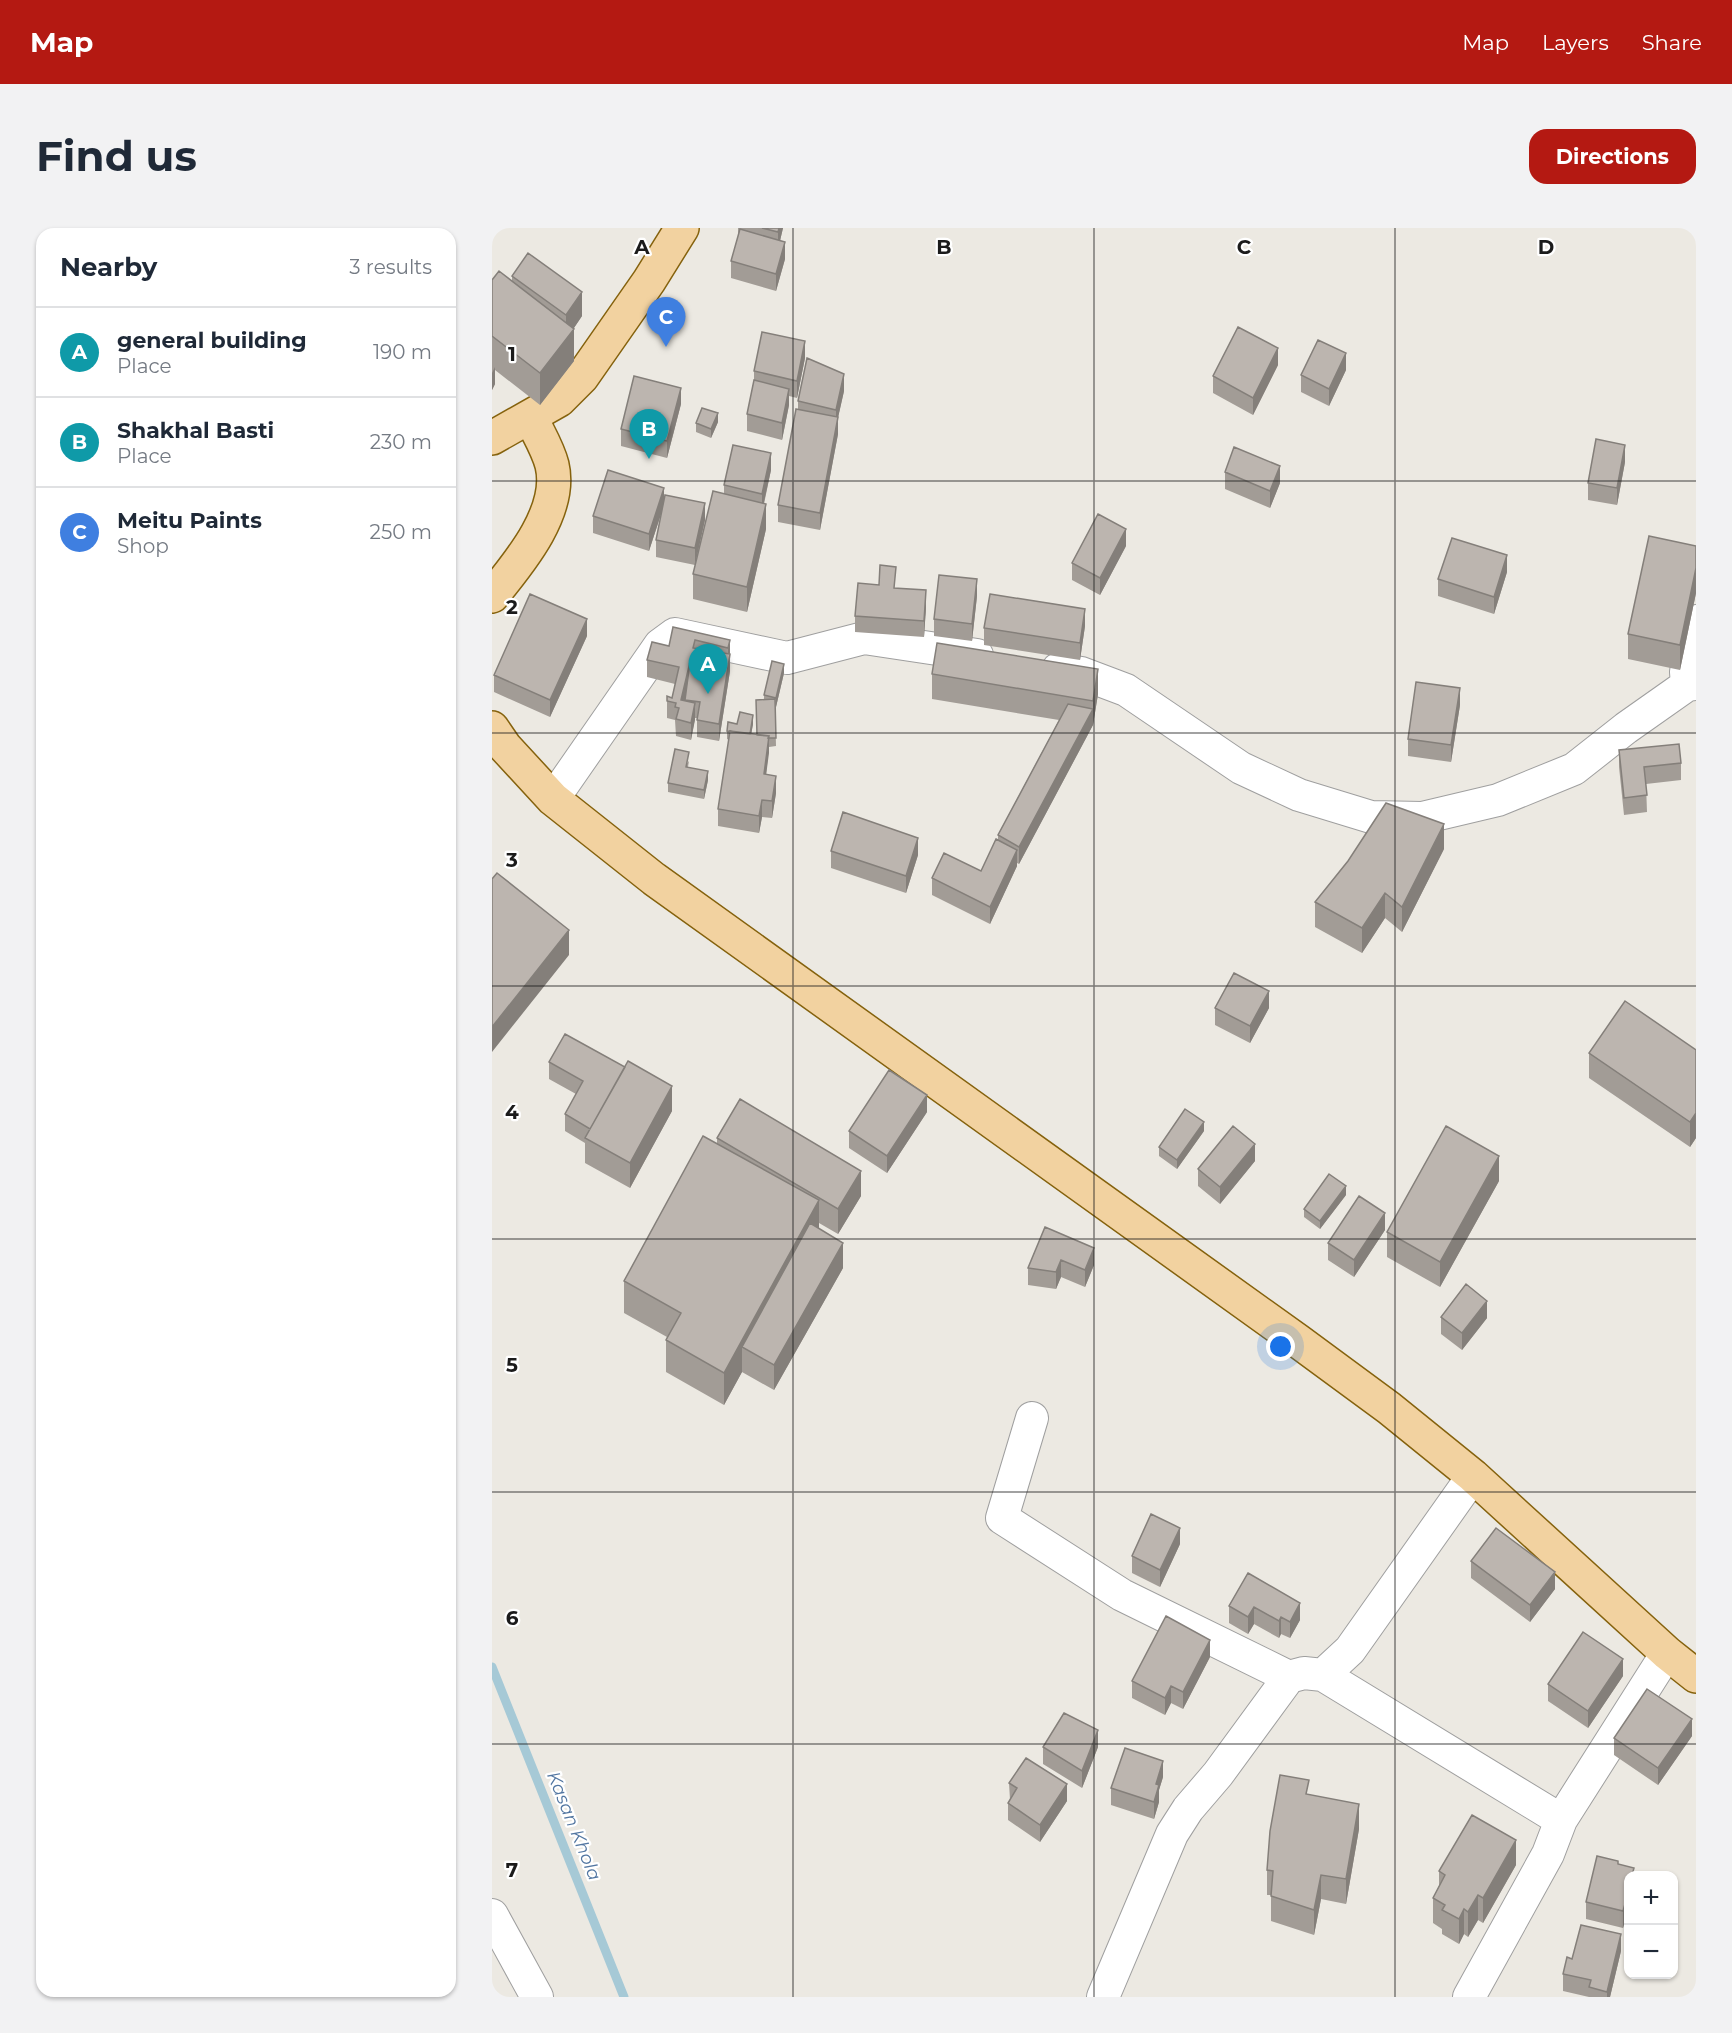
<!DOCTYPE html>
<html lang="en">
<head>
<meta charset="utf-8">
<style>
	body { margin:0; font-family:Montserrat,sans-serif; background:#f2f2f3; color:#1f2937 }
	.controls { position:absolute; right:18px; bottom:18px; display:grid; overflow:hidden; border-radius:12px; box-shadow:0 2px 4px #0004 }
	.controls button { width:54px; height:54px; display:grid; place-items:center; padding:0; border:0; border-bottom:2px solid #e0e1e3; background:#fff; color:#1f2937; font:30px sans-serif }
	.you { position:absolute; left:789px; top:1119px; width:21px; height:21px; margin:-15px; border:4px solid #fff; border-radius:50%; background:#1a73e8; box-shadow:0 0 0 9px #1a73e833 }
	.badge { display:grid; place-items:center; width:39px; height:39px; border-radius:50%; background:#b41912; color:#fff; font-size:20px; font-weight:700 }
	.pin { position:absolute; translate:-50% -50px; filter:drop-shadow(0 2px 3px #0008) }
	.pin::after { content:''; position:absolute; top:32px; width:21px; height:18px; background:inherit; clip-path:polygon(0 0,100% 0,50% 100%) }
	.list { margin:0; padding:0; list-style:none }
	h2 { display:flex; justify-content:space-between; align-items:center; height:78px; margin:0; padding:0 24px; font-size:26px }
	h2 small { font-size:20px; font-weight:400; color:#747a83 }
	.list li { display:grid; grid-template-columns:39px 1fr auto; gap:18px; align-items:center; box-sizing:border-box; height:90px; padding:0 24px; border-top:2px solid #e0e1e3 }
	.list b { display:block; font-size:22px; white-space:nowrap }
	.list p { margin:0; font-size:20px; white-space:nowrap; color:#747a83 }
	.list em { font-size:20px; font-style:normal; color:#747a83 }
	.map { position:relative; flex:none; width:1204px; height:1769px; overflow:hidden; border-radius:18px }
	header { display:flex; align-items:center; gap:36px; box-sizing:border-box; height:84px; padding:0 30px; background:#b41912; color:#fff }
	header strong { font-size:28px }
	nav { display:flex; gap:33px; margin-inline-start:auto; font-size:21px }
	.intro { display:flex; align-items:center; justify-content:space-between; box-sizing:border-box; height:144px; padding:0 36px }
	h1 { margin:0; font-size:42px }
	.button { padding:15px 27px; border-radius:18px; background:#b41912; color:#fff; font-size:21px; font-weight:700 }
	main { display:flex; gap:36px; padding:0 36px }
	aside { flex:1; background:#fff; border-radius:18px; box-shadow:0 2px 4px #0004 }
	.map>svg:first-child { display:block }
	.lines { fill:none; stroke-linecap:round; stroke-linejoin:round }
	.stream { stroke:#a6c9d6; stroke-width:9 }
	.minor-casing { stroke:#9f9f9f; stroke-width:34 }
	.major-casing { stroke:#85620d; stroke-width:36 }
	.minor { stroke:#fff; stroke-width:32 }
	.major { stroke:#f2d2a0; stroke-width:33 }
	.wall { fill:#a29c96 }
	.shaded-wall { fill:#847f7a }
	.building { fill:#bcb5af; stroke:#847f7a; stroke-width:1.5 }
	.grid { fill:none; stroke:#1b1b1b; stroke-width:1.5; stroke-opacity:0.55 }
	.labels { text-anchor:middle; stroke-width:4.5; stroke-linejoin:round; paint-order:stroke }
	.water-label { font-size:18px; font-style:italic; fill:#5276a1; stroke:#fff }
	.grid-label { font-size:20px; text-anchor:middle; font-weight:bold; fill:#1b1b1b; stroke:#fff; stroke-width:4.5; stroke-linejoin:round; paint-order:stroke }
</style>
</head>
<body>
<header>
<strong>Map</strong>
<nav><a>Map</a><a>Layers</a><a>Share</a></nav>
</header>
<div class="intro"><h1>Find us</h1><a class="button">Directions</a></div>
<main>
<aside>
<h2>Nearby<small>3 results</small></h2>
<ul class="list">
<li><span class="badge" style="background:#0f9aa8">A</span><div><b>general building</b><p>Place</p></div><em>190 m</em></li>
<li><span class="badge" style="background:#0f9aa8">B</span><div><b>Shakhal Basti</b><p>Place</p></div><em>230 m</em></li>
<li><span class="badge" style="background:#3f7fe0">C</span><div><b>Meitu Paints</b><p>Shop</p></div><em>250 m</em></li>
</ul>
</aside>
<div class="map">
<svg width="1204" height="1769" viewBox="0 0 1204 1769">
	<rect width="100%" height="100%" fill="#ece9e2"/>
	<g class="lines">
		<path class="stream" d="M0,1439L132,1769"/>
		<defs>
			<path id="minor" d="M566,441L589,445L634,462L749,540L807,567L879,589L930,590L1006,572L1082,541L1134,500L1195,457L1204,456
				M1195,457L1194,444L1204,393
				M61,571L168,417L183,406L295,430L372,410L485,427
				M540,1190L510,1290L630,1367L797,1449
				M831,1447L858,1422L981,1248
				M0,1687L45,1769
				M611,1769L680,1606L696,1581L726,1546L797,1449L812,1445L831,1447L1069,1592
				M977,1769L1056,1626L1069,1592L1175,1425"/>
			<path id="major" d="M0,210L67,172L90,149L157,53L190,0
				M0,368C27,335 71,283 60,237C56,221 46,205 39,190
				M0,500L13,519L61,571L162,651L806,1113L897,1180L981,1248L1175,1425L1204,1448"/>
		</defs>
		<use href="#minor" class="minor-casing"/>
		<use href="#major" class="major-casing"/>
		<use href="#minor" class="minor"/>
		<use href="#major" class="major"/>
	</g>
	<path class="wall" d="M246,0H291L288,13L293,31L284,63L239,50V33L246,9Z
		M20,48L90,88L81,101L82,133L48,177L3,142V156L0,162V52L20,53Z
		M313,130L305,170L297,168V177L290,212L255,203V186L262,152V143Z
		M786,137L761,187L721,165V148Z
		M854,142L837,178L809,164V147Z
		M352,163L346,189V206L328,302L286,294V277L306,181V173Z
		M189,176L175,230L129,218V201Z
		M226,194L219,210L204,204V195Z
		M1133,234L1125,277L1096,272V255Z
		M279,242L272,276L274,301L255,384L201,371V346L232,266V257Z
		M733,244L788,255L778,280L733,261Z
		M172,276L213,292L203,337L164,329V312L171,280L157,323L101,305V288Z
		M634,318L608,367L580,352V335Z
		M1204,318V365L1188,442L1136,431V406Z
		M1015,344L1002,386L946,368V351Z
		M403,360L434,379L432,409L363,404V388Z
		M485,368L480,413L442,408V391Z
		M593,398L588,432L492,417V400Z
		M181,399L238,412V443L227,513L205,509V490H203L199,512L184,508L183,492L175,490V473L180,470L183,456L155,449V432L177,418Z
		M95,408L58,489L2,464V447Z
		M292,445L284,479L283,478L284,518L277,519L274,546L284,565L280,590L270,589L267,605L226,598V581L237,512L235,511V503L245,496H261L259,506L264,507L272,471V467Z
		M440,446L606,466L601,497L527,636L525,635V638L498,696L440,667V650L489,643L506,612V607L567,492L440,471Z
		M968,477L959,534L916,528V511Z
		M1127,522L1189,535V552L1154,556L1155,584L1132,587L1127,539Z
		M197,533L196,539L216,552L212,571L176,564V555Z
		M952,621L910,704L893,690L870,725L823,699V674Z
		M339,623L426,627L414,665L339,640Z
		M723,780H777L758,815L723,797Z
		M1204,822V910L1198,919L1097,850V825Z
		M57,834L180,883L138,960L93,935V915L73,903V886L84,866L57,851Z
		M435,884L395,945L357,920V903Z
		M712,903L685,941L667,928V919Z
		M225,910L369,968L346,1006L327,995V1000L351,1040L282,1162L250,1144L232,1177L174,1144V1112L175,1109L132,1085V1053L225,916Z
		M763,933L728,976L706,958V941Z
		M1007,953L948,1059L895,1029V1004Z
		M854,967L828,1001L812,989V981Z
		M553,999L602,1037L593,1059L569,1049L564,1061L536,1057V1040Z
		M893,1002L862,1049L836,1032V1015Z
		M949,1089L995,1090L970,1122L949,1106Z
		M688,1316L668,1359L640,1345V1328Z
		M979,1333L1063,1361L1038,1394L979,1350Z
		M756,1345L808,1392L798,1410L789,1406L787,1410L762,1396L756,1406L737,1395V1378Z
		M718,1429L691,1481L679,1475L673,1487L640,1470V1453Z
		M1131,1448L1096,1500L1056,1473V1456Z
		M1200,1508L1166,1557L1122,1527V1510Z
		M551,1519H606L590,1560L551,1536Z
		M671,1549L667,1562V1574L662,1591L619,1577V1560Z
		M517,1555L575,1573L548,1614L516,1592V1575L518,1572Z
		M817,1566L867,1601L854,1676L829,1671L822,1707L779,1693V1667H775V1642Z
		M1126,1636L1142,1647H1137V1678L1131,1700L1094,1691V1674Z
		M1024,1637L991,1695L986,1692L976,1709L972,1706L967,1716L950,1706V1701L941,1695V1670L947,1658V1643Z
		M1129,1723L1118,1769H1097L1071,1763V1746L1080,1731Z"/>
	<path class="shaded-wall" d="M287,0H291L286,21V4Z
		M293,14V31L284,63V46Z
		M90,64V88L74,112V87Z
		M82,101V133L48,177V145Z
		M313,113V130L305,170V153Z
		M786,120V137L761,187V170Z
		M854,125V142L837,178V161Z
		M3,139V156L0,162V145Z
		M352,146V163L344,199V182Z
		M189,160V176L175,230V213Z
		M297,161V177L290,212V195Z
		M226,185V194L219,210V201Z
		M346,189V206L328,302V285Z
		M1133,217V234L1125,277V260Z
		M279,225V242L270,283V266Z
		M788,238V255L778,280V263Z
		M172,260V277L157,323V306Z
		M213,275V292L203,337V320Z
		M274,276V301L255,384V359Z
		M634,301V318L608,367V350Z
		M1015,327V344L1002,386V369Z
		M1204,340V365L1188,442V417Z
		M485,351V368L480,413V396Z
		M434,362V379L432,409V393Z
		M593,381V398L588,432V415Z
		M95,391V408L58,489V472Z
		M238,412V443L227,513V496L236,436V420Z
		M198,434V451L189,489V472Z
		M292,436V445L284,479V470Z
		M606,441V466L601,497L527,636V619L601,481V473Z
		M968,460V477L959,534V517Z
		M203,475V492L199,512V495Z
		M261,487V496L257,519V511Z
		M277,508V525L272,563V546Z
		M216,543V552L212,571V562Z
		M284,548V565L280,590V573Z
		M270,572V589L267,605V588Z
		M952,596V621L910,704V679Z
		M426,610V627L414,665V648Z
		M525,622V638L498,696V679Z
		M893,665V690L870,725V700Z
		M77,702V727L0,824V799Z
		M777,763V780L758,815V798Z
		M180,858V883L138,960V935Z
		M435,867V884L395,945V928Z
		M1204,885V910L1198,919V894Z
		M712,894V903L685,941V932Z
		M763,916V933L728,976V959Z
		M1007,928V953L948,1059V1034Z
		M369,943V968L346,1006V981Z
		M854,958V967L828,1001V993Z
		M327,972V1004L250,1119V1144L232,1177V1145Z
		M893,985V1002L862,1049V1032Z
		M351,1015V1040L282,1162V1137Z
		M602,1020V1037L593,1059V1042Z
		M569,1032V1049L564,1061V1044Z
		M995,1073V1090L970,1122V1105Z
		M688,1300V1316L668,1359V1342Z
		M1063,1344V1361L1038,1394V1377Z
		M808,1375V1392L798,1410V1394Z
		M762,1379V1396L756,1406V1389Z
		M789,1389V1406L787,1410V1393Z
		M718,1412V1429L691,1481V1464Z
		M1131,1431V1448L1096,1500V1483Z
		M679,1458V1475L673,1487V1470Z
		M1200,1491V1508L1166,1557V1540Z
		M606,1502V1519L590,1560V1543Z
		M671,1533V1549L667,1562V1574L662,1591V1574L664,1556Z
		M575,1556V1573L548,1614V1597Z
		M867,1576V1601L854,1676V1651Z
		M1024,1612V1637L991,1695V1670Z
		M829,1647V1671L822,1707V1682Z
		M1137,1662V1678L1131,1700V1683Z
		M986,1667V1692L976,1709V1684Z
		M972,1681V1706L967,1716V1691Z
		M1129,1706V1723L1118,1769H1115V1764Z"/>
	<path class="building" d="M270,0H287L286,4Z
		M248,1L293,14L284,46L239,33Z
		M36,25L90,64L74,87L20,48Z
		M7,43L82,101L48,145L0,108V52Z
		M746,99L786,120L761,170L721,148Z
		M270,104L313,113L305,153L262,143Z
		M826,112L854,125L837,161L809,147Z
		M315,130L352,146L344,182L306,173Z
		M142,148L189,160L175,213L129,201Z
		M262,152L297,161L290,195L255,186Z
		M210,180L226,185L219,201L204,195Z
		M304,181L346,189L328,285L286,277Z
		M1104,211L1133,217L1125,260L1096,255Z
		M241,217L279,225L270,266L232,257Z
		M742,219L788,238L778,263L733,244Z
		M116,242L172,260L157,306L101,288Z
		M221,263L274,276L255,359L201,346Z
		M173,267L213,275L203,320L164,312Z
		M606,286L634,301L608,350L580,335Z
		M1157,308L1204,318V340L1188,417L1136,406Z
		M960,310L1015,327L1002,369L946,351Z
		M388,337L404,339L402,360L434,362L432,393L363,388L366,355L387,357Z
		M447,347L485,351L480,396L442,391Z
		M38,366L95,391L58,472L2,447Z
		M498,366L593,381L588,415L492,400Z
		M181,399L238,412L236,420L203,412L201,420L238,426L227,496L205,492L208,474L193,472L198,434L189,472L203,475L199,495L184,491L187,480L183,479L184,475L175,473V468L180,470L187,439L155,432L160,414L177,418Z
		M445,415L606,441L601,473L440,446Z
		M280,433L292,436L284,470L272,467Z
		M924,454L968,460L959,517L916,511Z
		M283,471L284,510H276L277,508L265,507L264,472Z
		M576,476L601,481L527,619L506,607Z
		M248,484L261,487L258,506L235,503L236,494L245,496Z
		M238,503L277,508L272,546L284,548L280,573L270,572L267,588L226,581Z
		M1187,516L1189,535L1152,539L1155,567L1132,570L1127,522Z
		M183,521L197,524L194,539L216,543L212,562L176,555Z
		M894,575L952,596L910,679L893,665L870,700L823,674L856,633Z
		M351,584L426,610L414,648L339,623Z
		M504,611L525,622L498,679L440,650L452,625L489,643Z
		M5,645L77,702L0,799V651Z
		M742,745L777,763L758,798L723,780Z
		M1133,773L1204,822V885L1198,894L1097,825Z
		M73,806L133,839L98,901L73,886L91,853L57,834Z
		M136,833L180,858L138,935L93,910Z
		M397,842L435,867L395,928L357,903Z
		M248,871L369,943L346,981L225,910Z
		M693,881L712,894L685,932L667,919Z
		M741,898L763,916L728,959L706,941Z
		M954,898L1007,928L948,1034L895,1004Z
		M211,908L327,972L232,1145L174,1112L189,1085L132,1053Z
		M837,946L854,958L828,993L812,981Z
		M867,968L893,985L862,1032L836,1015Z
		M318,995L351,1015L282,1137L250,1119Z
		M553,999L602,1020L593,1042L569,1032L564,1044L536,1040Z
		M974,1056L995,1073L970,1105L949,1089Z
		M659,1286L688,1300L668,1342L640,1328Z
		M1004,1300L1063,1344L1038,1377L979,1333Z
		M756,1345L808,1375L798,1394L789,1389L787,1393L762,1379L756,1389L737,1378Z
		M674,1388L718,1412L691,1464L679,1458L673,1470L640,1453Z
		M1091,1404L1131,1431L1096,1483L1056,1456Z
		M1155,1461L1200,1491L1166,1540L1122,1510Z
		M572,1485L606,1502L590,1543L551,1519Z
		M633,1520L671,1533L664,1556L667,1557L662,1574L619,1560Z
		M534,1530L575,1556L548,1597L516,1575L525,1560L517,1555Z
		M788,1547L817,1552L814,1566L867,1576L854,1651L829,1647L822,1682L779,1668L781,1643L775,1642L778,1603Z
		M980,1587L1024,1612L991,1670L986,1667L976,1684L972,1681L967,1691L950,1682L953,1677L941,1670L953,1647L947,1643Z
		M1105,1628L1126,1633V1636L1142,1640L1140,1647H1137V1662L1131,1683L1094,1674Z
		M1089,1697L1129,1706L1115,1764L1097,1759L1099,1752L1071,1746L1075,1729L1080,1731Z"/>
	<path class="grid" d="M301,0V1769M602,0V1769M903,0V1769M0,253H1204M0,505H1204M0,758H1204M0,1011H1204M0,1264H1204M0,1516H1204"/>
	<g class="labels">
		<g class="water-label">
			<text transform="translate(82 1598) rotate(68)" y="6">Kasan Khola</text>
		</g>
	</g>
	<g class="grid-label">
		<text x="150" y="26">A</text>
		<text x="452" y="26">B</text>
		<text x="752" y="26">C</text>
		<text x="1054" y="26">D</text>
		<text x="20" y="133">1</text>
		<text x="20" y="386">2</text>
		<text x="20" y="639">3</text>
		<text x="20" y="891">4</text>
		<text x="20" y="1144">5</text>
		<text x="20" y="1397">6</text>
		<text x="20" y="1649">7</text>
	</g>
</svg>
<div class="controls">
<button>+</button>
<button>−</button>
</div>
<div class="you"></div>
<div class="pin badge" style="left:216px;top:466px;background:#0f9aa8">A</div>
<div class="pin badge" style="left:157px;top:231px;background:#0f9aa8">B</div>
<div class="pin badge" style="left:174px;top:119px;background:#3f7fe0">C</div>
</div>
</main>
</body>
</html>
